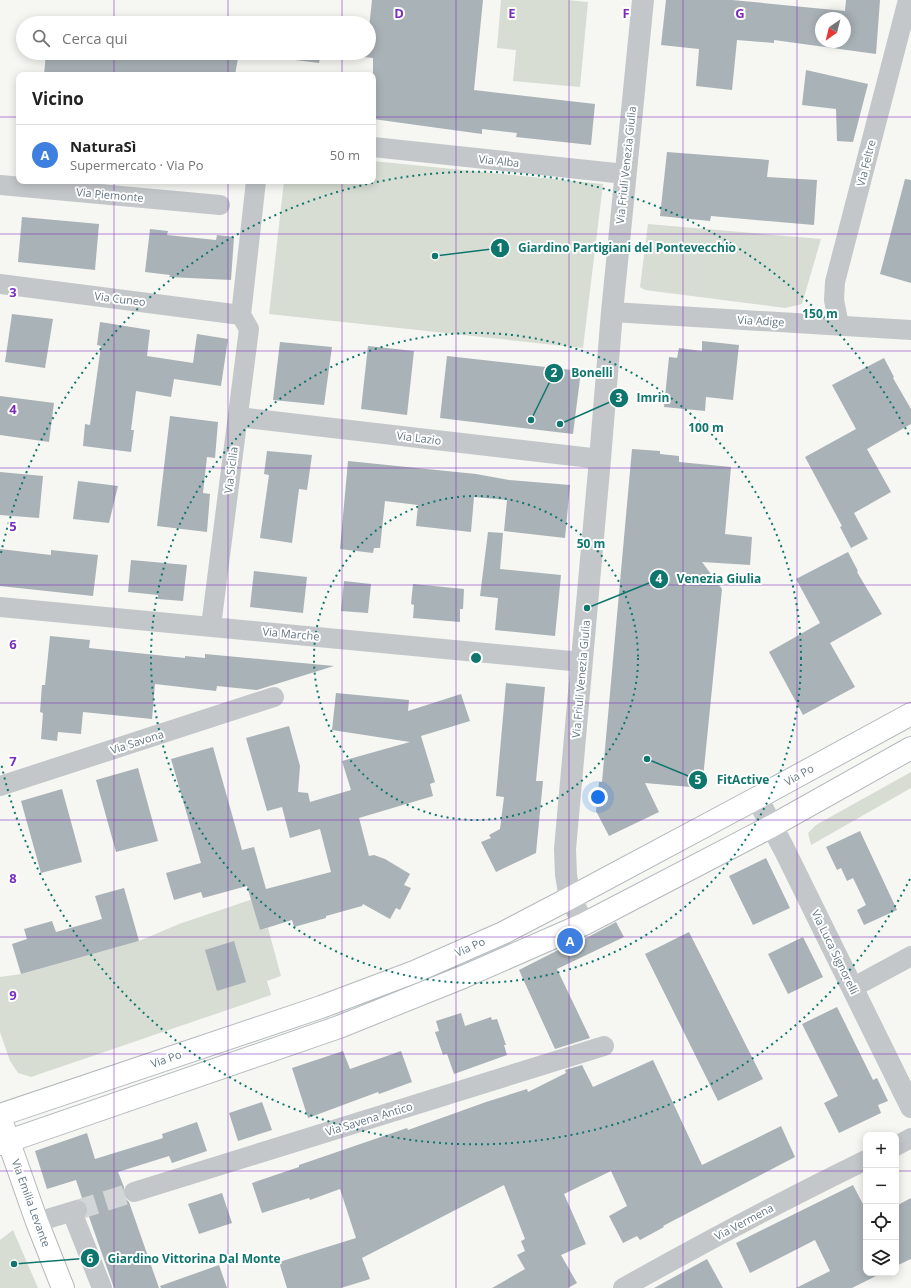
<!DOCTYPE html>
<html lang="it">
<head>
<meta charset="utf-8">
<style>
	body { margin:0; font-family:"Open Sans",sans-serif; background:#f2f2f2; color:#222 }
	.controls { position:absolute; right:12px; bottom:12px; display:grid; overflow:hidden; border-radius:8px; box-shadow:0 2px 10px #0003 }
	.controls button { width:36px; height:36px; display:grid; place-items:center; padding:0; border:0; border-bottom:1px solid #e0e0e0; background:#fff; color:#222; font:20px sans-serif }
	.compass { position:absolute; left:815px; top:12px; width:36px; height:36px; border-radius:50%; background:#fff; box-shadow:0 2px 10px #0003; rotate:215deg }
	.you { position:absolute; left:598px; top:797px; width:14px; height:14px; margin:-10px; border:3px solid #fff; border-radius:50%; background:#1a73e8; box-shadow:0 0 0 6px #1a73e833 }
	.badge { display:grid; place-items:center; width:26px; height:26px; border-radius:50%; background:#e74621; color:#fff; font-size:13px; font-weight:700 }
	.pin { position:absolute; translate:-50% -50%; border:2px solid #fff; box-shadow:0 1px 4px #0006 }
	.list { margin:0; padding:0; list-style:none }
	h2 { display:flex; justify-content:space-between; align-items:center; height:52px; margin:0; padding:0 16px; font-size:17px }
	h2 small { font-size:13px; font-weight:400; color:#767676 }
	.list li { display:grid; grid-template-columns:26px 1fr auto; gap:12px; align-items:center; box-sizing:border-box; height:60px; padding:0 16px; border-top:1px solid #e0e0e0 }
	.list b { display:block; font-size:15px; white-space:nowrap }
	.list p { margin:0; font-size:13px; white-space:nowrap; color:#767676 }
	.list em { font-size:13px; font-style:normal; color:#767676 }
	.icon { flex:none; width:22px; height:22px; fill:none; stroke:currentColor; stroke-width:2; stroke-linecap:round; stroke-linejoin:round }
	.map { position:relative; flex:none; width:911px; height:1288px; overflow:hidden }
	.search { position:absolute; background:#fff; box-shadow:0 2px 10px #0003; left:16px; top:16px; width:360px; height:44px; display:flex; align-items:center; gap:10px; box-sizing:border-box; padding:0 14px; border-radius:22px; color:#767676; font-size:15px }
	.panel { position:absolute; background:#fff; box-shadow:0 2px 10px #0003; left:16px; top:72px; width:360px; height:112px; border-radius:8px }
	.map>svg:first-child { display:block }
	.green { fill:#d7ddd3 }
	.building { fill:#a9b2b7; fill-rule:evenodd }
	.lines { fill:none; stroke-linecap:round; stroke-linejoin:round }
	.minor-tunnel { stroke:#d2d6d6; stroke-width:20; stroke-dasharray:20 10; stroke-linecap:butt }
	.secondary-casing { stroke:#b3b9bd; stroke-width:24 }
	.primary-casing { stroke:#b4b9bc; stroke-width:24 }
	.minor { stroke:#c3c7ca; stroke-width:20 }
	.tertiary { stroke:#c3c7ca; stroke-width:22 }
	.secondary { stroke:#fff; stroke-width:22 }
	.primary { stroke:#fff; stroke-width:22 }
	.grid { fill:none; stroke:#7b2cbf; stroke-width:1; stroke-opacity:0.55 }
	.ring { fill:none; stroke:#0f766e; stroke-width:2; stroke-dasharray:2 4 }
	.labels { text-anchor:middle; stroke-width:4; stroke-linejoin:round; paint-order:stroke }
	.street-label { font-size:11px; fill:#647784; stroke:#fff }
	.grid-label { font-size:13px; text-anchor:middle; font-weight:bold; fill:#7b2cbf; stroke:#fff; stroke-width:4; stroke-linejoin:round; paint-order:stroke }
	.centre { fill:#0f766e; stroke:#fff; stroke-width:2 }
	.ring-label { font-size:12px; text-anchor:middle; font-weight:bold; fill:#0f766e; stroke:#fff; stroke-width:4; stroke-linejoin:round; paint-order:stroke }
	.leader { fill:none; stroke:#0f766e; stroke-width:1.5 }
	.callout-dot { fill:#0f766e; stroke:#fff; stroke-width:1.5 }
	.mark-label { font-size:12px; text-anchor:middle; font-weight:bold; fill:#fff }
	.callout-label { font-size:12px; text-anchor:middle; font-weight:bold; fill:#0f766e; stroke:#fff; stroke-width:4; stroke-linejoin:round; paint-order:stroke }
</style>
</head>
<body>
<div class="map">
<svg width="911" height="1288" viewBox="0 0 911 1288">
	<rect width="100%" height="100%" fill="#f6f6f2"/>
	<path class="green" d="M501,0H568L588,2L580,87L513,81L516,50L497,48Z
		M373,161L603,184L583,348L269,314L284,181H373Z
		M648,224L821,239L802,304L785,308L645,290L640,287Z
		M911,772V788L811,845L808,833L816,825Z
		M259,897L256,916L260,930L268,928L281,976L267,981L271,995L31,1077L18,1073L10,1061L0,1032V977L21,974L139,941L179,924Z
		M13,1230L38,1288H0V1240Z"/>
	<path class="building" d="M372,0H483L474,90L595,104L591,145L516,137L517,133L482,129V134L373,119V58L326,53H369V28Z
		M666,0H732L845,11L846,0H880L876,54L774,40V43L737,40L732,90L696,86L699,49L661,45ZM821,18H845V42H821Z
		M285,18L323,23H284Z
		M46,53H81L103,55V53H190L238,58L235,75H44Z
		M280,53H321L319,63L279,58Z
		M806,70L868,84L853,142L837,141L836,109L802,105Z
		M667,152L769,160L767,177L817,180L814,225L711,216L710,221L660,216Z
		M905,179L911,180V283L880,274Z
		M22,217L99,224L95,270L18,262Z
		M150,229L168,231L167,235L216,240L217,235L234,237L231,280L169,277L170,275L145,272Z
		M12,314L53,319L45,368L5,362Z
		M100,322L150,330L147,356L193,363L197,334L228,339L221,386L174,379L171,397L136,391L131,430H134L131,452L83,446L85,424L90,425L101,346L97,345Z
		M702,341L739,345L733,400L706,397L705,411L664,407L669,357L677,358L679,348L702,351Z
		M280,342L332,347L324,405L273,400Z
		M368,346L414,351L407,415L361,409Z
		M447,356L581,371L573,434L440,418Z
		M884,358L894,377L893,378L911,409V424L867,449L891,492L854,513L868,539L851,548L840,527L842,526L805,457L856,429L832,385Z
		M0,396L54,403L49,442L0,435Z
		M170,416L218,422L215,458L207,457L203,493L210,494L207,532L157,526Z
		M632,449L660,451V454L679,456V462L731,467L725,534L752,537L750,565L702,562L722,589L702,788L645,783L659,812L609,836L596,811L599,782H602Z
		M267,451L312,455L307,490L299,489L292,543L260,538L269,475L264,474Z
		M348,461L476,474L509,480L570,485L565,538L504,531L507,500L474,497L471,532L416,526L418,505L385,501L380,548H374L373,553L340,549Z
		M0,472L43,476L39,518L0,515Z
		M78,481L118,486L109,523L73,519Z
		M488,532L503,533L500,569L561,575L555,636L495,630L498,598L480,596Z
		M0,549L51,555V550L98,555L93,596L0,586Z
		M848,552L858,571L857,572L882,614L830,643L855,687L803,715L769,652L820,623L796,579Z
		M131,560L187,565L183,601L158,599V595L128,592Z
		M254,571L307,577L303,613L250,607Z
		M344,581L371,584L368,613L341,611Z
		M413,584L464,589L463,609H460V622L413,618L414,605L411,604Z
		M50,636L90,640L89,648L185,658V656L205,658V654L334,666L257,690L217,686L216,691L155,684L152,719L83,712L81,734L58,732L57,741L41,739L43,713L40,712L42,685H45Z
		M506,683L545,687L536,781H543L536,853L496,872L481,842L491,838L489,835L500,829L504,797L496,796Z
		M336,693L409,700L408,711L461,694L470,721L421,736L435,782L430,784L433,796L359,818L369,856L374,855L385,859L410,874L404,885L411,888L400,910L396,908L390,919L363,904L362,906L326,916V918L294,927L292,920L260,930L247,886L203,898L201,892L174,900L166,873L201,863L171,759L213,747L242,850L254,847L266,889L331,872L320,829L290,838L282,807L267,811L246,738L289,726L300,766L298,792L308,793L310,802L351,790L342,761L410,742L332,730Z
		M138,768L158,841L116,852L96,780Z
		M62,789L82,862L41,873L21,801Z
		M860,831L897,910L864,925L857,910L866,905L853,878L847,881L841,868L837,870L826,847Z
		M766,858L790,908L753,925L729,876Z
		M124,888L139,941L21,974L12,944L27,939L24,929L52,921L56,932L102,919L95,896Z
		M616,922L624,937L557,969L590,1038L555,1049L519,970L568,945L576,941L577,943Z
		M689,932L763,1079L718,1101L645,954Z
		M803,937L823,977L788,994L768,954Z
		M234,941L246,982L217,991L205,950Z
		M837,1007L873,1080L877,1078L888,1101L878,1105L881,1113L839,1133L824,1103L838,1096L802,1024Z
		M461,1013L465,1026L491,1017L492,1020L497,1019L506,1045H504L507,1055L454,1074L447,1054L443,1055L435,1032L439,1031L436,1021Z
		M343,1051L350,1069L401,1051L412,1082L379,1094L378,1092L308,1118L292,1068Z
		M653,1060L702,1165L781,1126L795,1157L663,1226L664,1227L640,1240L637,1236L623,1243L609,1216L627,1206L611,1171L564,1194L586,1244L561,1255L577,1283L568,1288H492L525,1269L517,1255L525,1251L521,1241L525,1239L504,1185L362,1258L370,1279L341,1288H287L279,1262L356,1238L340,1189L310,1200L309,1198L262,1213L252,1183L299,1167V1165L407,1128L408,1130L486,1102L527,1089L528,1092L566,1073L565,1070L582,1065L593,1087Z
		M262,1102L272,1130L238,1141L229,1113Z
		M197,1122L207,1151L172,1163L169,1156L118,1172L124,1187L123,1196L129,1202L159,1288H114L88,1214V1206L83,1201L76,1180L47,1189L35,1151L87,1133L95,1159L163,1138L162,1134Z
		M853,1185L866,1210V1273H882L852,1288H796L830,1271L815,1240L750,1273L736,1243Z
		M222,1193L232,1223L199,1234L188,1204Z
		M911,1198V1259L896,1266V1206Z
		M707,1259L723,1288H654Z
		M219,1265L227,1288H161L160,1286Z"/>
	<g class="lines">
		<path class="minor-tunnel" d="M77,1210L134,1192"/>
		<defs>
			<path id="secondary" d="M0,1115L321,1007L414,972L503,933L570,898L757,798L911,714
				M0,1144L339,1027L463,977L584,924L772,826L911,748"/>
			<path id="primary" d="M0,1117L37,1222L63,1288"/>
		</defs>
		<use href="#secondary" class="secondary-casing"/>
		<use href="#primary" class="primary-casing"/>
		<path class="minor" d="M373,147L625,174
			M0,185L220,205
			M0,284L241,315
			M612,312L911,330
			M241,315L256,181
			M839,325L834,300L835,282L908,0
			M238,417L600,459
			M0,607L582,662
			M211,626L249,329L241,315
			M0,786L274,697
			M852,988L911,956
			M896,1146L911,1138
			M134,1192L604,1046
			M72,1212L102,1288
			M37,1222L77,1210
			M623,1288C703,1243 784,1200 866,1160"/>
		<path class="tertiary" d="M757,798L784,849L911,1107
			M584,924L570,898L566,875L565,849L600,459L612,312L643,0"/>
		<use href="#secondary" class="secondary"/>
		<use href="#primary" class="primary"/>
	</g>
	<path class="grid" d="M114,0V23M228,0V23M342,0V23M456,0V1288M569,0V1288M683,0V1288M797,0V1288M114,53V75M228,53V75M342,53V75M0,117H19M373,117H911M114,181V1288M228,181V1288M342,181V1288M0,234H911M0,351H911M0,468H911M0,585H911M0,703H911M0,820H911M0,937H911M0,1054H911M0,1171H866M896,1171H911"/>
	<g class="ring">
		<circle cx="476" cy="658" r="162"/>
		<circle cx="476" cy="658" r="325"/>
		<path d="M910 879A487 487 0 0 1 1 763M1 553A487 487 0 0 1 910 437"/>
	</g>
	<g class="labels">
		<g class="street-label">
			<text transform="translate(499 161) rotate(6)" y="4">Via Alba</text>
			<text transform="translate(866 163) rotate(-76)" y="4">Via Feltre</text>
			<text transform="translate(626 165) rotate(-84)" y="4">Via Friuli Venezia Giulia</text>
			<text transform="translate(110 195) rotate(5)" y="4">Via Piemonte</text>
			<text transform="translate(120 299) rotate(7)" y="4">Via Cuneo</text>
			<text transform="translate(761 321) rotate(3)" y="4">Via Adige</text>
			<text transform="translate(419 438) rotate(7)" y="4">Via Lazio</text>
			<text transform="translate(231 470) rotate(-83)" y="4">Via Sicilia</text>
			<text transform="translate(291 634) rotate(5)" y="4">Via Marche</text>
			<text transform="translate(581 679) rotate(-85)" y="4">Via Friuli Venezia Giulia</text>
			<text transform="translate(137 742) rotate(-18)" y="4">Via Savona</text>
			<text transform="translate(799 775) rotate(-29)" y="4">Via Po</text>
			<text transform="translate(470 947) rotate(-24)" y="4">Via Po</text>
			<text transform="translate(835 952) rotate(64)" y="4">Via Luca Signorelli</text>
			<text transform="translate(166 1059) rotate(-19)" y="4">Via Po</text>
			<text transform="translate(369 1119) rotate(-17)" y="4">Via Savena Antico</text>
			<text transform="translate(31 1203) rotate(70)" y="4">Via Emilia Levante</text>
			<text transform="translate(744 1222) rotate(-28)" y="4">Via Vermena</text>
		</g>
	</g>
	<g class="grid-label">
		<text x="399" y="18">D</text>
		<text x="512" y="18">E</text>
		<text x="626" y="18">F</text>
		<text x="740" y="18">G</text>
		<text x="13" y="297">3</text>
		<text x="13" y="414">4</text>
		<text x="13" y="531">5</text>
		<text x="13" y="649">6</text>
		<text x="13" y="766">7</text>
		<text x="13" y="883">8</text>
		<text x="13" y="1000">9</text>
	</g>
	<circle cx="476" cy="658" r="6" class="centre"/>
	<g class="ring-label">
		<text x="820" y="318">150 m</text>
		<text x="706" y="432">100 m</text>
		<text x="591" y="548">50 m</text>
	</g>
	<path class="leader" d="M435 256L500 248M531 420L554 373M560 424L619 398M587 608L659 579M647 759L698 780M14 1264L90 1258"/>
	<g class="callout-dot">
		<circle cx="435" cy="256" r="4"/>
		<circle cx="531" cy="420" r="4"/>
		<circle cx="560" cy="424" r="4"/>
		<circle cx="587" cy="608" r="4"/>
		<circle cx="647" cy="759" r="4"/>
		<circle cx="14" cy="1264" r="4"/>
		<circle cx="500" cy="248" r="10"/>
		<circle cx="554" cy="373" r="10"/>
		<circle cx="619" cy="398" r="10"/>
		<circle cx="659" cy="579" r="10"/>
		<circle cx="698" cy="780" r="10"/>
		<circle cx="90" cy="1258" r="10"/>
	</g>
	<g class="mark-label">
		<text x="500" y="252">1</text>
		<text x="554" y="377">2</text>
		<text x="619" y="402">3</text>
		<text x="659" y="583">4</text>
		<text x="698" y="784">5</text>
		<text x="90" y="1263">6</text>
	</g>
	<g class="callout-label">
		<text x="627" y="252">Giardino Partigiani del Pontevecchio</text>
		<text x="592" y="377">Bonelli</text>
		<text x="653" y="402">Imrin</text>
		<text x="719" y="583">Venezia Giulia</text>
		<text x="743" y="784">FitActive</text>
		<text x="194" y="1263">Giardino Vittorina Dal Monte</text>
	</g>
</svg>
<div class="controls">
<button>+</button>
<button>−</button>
<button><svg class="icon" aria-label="locate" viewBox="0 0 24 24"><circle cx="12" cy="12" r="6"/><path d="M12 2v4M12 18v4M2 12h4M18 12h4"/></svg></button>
<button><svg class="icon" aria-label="layers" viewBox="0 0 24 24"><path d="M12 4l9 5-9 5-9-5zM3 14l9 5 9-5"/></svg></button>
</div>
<svg class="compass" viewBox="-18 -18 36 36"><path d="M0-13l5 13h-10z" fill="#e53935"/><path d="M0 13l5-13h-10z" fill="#767676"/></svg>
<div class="you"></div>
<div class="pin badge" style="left:570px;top:941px;background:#3f7fe0">A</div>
<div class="search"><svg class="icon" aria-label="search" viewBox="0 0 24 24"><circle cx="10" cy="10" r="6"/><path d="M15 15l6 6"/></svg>Cerca qui</div>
<section class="panel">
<h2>Vicino<small></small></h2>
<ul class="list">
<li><span class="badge" style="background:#3f7fe0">A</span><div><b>NaturaSì</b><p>Supermercato · Via Po</p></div><em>50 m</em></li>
</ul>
</section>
</div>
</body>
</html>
